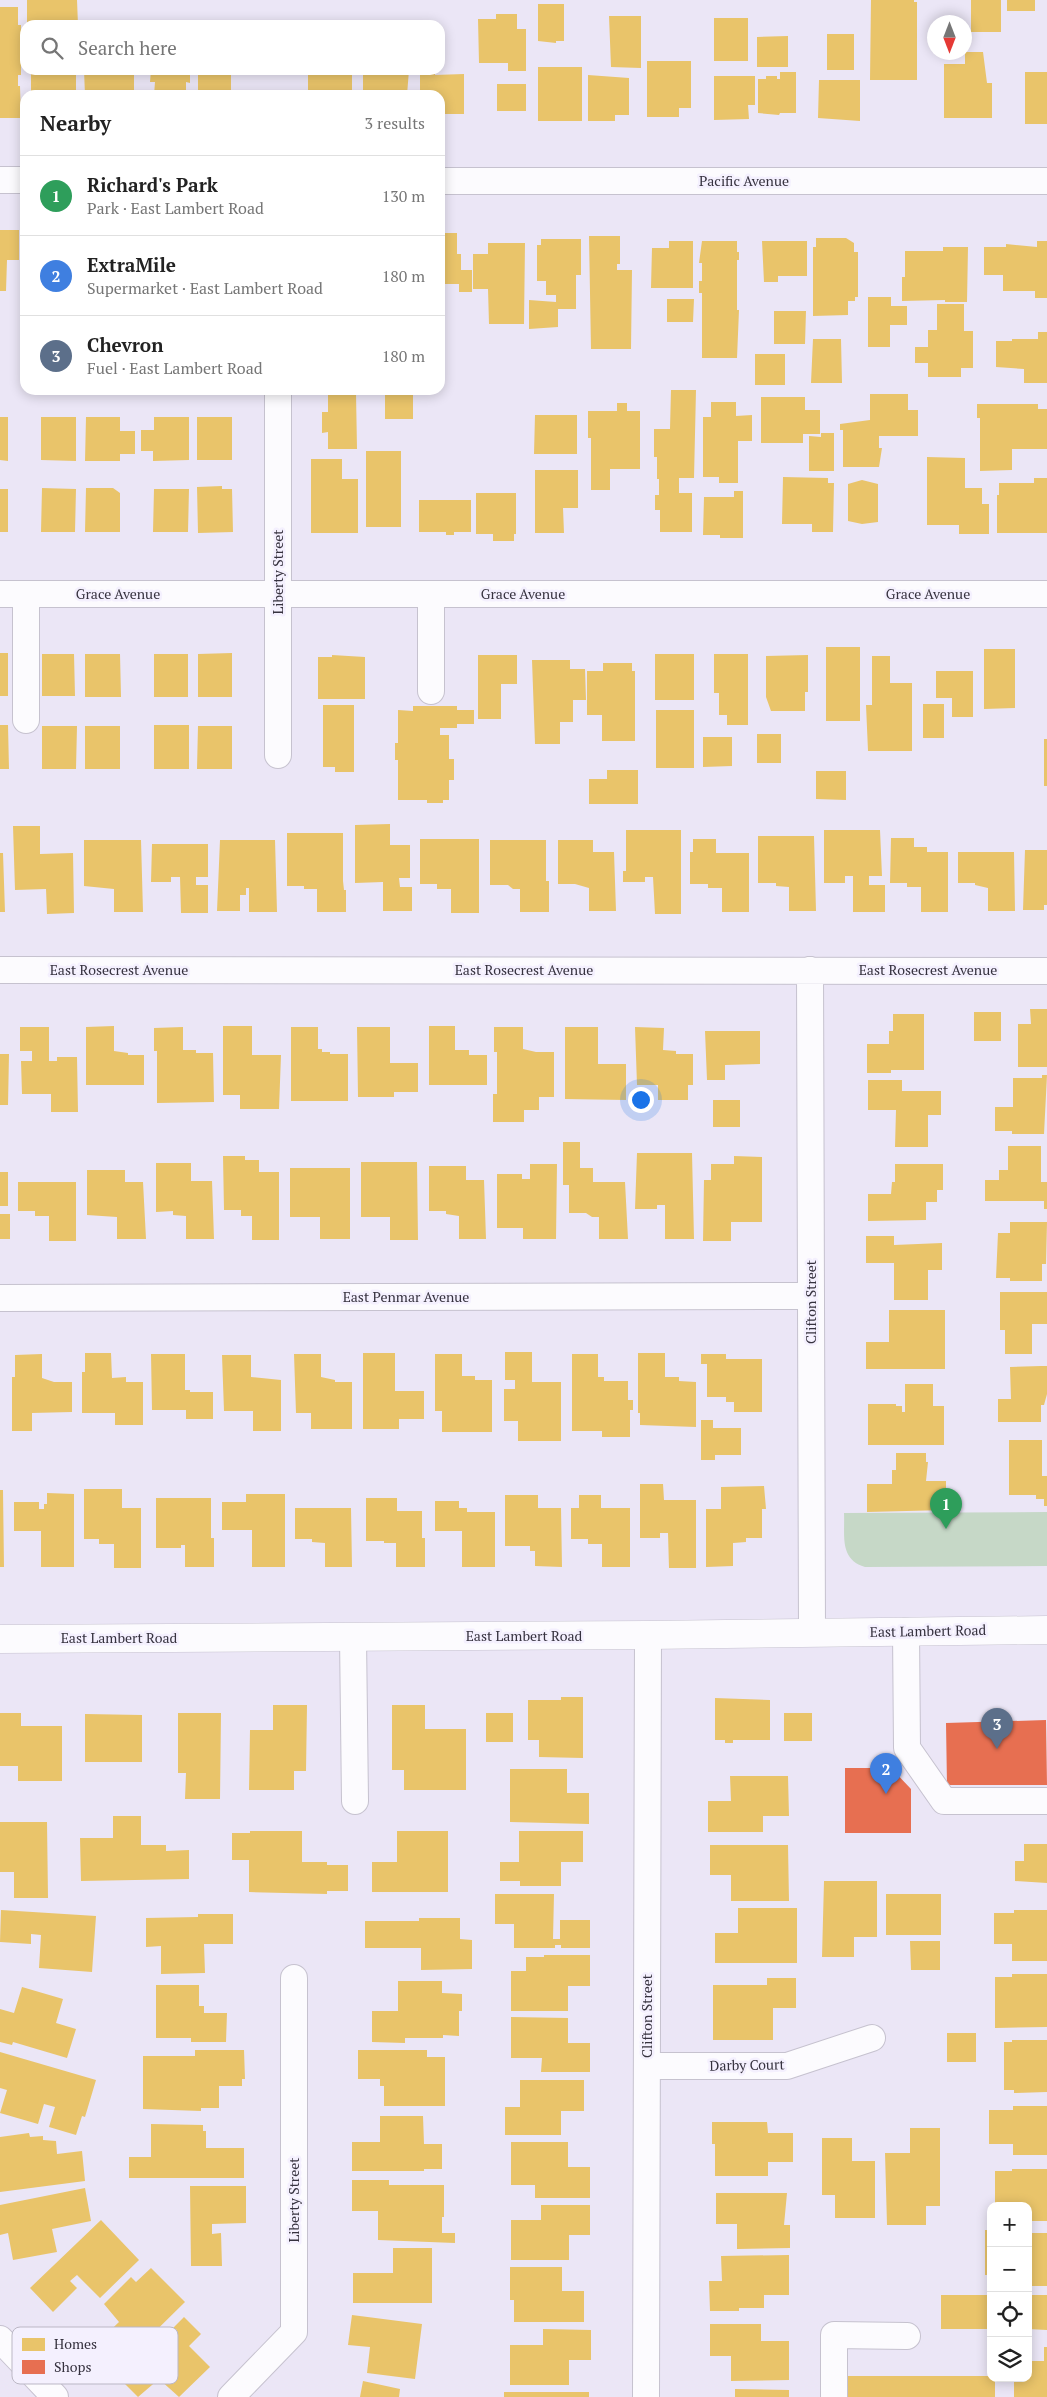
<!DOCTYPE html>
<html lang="en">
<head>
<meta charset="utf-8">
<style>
	body { margin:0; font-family:"PT Serif",serif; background:#f6f6f6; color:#222 }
	.controls { position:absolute; right:15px; bottom:15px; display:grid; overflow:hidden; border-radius:10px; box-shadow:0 2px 12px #0003 }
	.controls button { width:45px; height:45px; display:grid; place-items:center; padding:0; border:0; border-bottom:1px solid #e0e0e0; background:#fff; color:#222; font:25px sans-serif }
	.compass { position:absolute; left:927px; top:15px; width:45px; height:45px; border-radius:50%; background:#fff; box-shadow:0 2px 12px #0003; rotate:180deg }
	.you { position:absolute; left:640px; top:1099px; width:18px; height:18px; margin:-12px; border:4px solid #fff; border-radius:50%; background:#1a73e8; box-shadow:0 0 0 8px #1a73e833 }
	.badge { display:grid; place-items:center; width:32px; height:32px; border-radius:50%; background:#0b8043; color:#fff; font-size:16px; font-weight:700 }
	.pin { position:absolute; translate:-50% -41px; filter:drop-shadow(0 1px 2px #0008) }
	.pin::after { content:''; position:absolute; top:26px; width:18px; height:15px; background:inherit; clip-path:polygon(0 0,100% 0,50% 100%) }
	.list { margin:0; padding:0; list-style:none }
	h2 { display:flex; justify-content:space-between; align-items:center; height:65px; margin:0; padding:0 20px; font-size:21px }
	h2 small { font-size:16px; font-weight:400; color:#767676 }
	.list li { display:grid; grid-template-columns:32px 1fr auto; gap:15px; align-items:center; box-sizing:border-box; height:80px; padding:0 20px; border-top:1px solid #e0e0e0 }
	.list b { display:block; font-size:19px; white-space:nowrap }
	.list p { margin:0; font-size:16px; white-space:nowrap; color:#767676 }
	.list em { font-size:16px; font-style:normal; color:#767676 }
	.icon { flex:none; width:28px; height:28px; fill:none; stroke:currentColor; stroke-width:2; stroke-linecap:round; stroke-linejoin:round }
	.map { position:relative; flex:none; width:1047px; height:2397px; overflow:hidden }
	.search { position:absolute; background:#fff; box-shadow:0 2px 12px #0003; left:20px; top:20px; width:425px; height:55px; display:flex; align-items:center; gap:12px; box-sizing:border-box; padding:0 18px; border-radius:15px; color:#767676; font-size:19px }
	.panel { position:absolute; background:#fff; box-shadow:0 2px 12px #0003; left:20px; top:90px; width:425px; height:305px; border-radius:15px }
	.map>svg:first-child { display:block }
	.green { fill:#c6d8c7 }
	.homes { fill:#e9c46a }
	.shops { fill:#e76f51 }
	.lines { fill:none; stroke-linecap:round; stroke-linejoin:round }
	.minor-casing { stroke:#c6c2cf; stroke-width:28 }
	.major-casing { stroke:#c6c2cf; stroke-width:29 }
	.minor { stroke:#fcfbfe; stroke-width:26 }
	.major { stroke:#fcfbfe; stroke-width:28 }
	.labels { text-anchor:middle; stroke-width:5; stroke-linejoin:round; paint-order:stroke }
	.street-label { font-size:14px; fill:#36323f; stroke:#f4f0fe }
	.key { fill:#f4f0fe; stroke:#bbb7c5; stroke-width:1 }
	.key-label { font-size:14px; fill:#36323f }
</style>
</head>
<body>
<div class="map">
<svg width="1047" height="2397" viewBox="0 0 1047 2397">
	<rect width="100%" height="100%" fill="#ebe6f6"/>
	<path class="green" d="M1047,1512V1566L865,1567C839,1559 845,1536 844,1513Z"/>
	<path class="homes" d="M27,0H77L78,25H27Z
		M871,0H914V2H917V80H870Z
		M971,0H1001V32H971Z
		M1007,0H1035V11H1007Z
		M538,4H564V41H556V43L538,41Z
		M0,7H18V25H21V75H18V86H20L21,118H0Z
		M496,14H517V29H526V71H508V63H479L478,19H496Z
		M609,16H641V68L611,67Z
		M714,18H748V61H714Z
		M827,34H854V70H827Z
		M788,36V67H757V37Z
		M965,52H983L987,83H992V118H944V64H965Z
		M647,61H691V108H679V117H647Z
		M538,67H582V121H538Z
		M28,70H78L76,72V95H31V72Z
		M84,70H134V95H85Z
		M151,70H190V83L186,82V95H154L155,82H150Z
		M198,70H231V95H198Z
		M308,70L338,71V75H352V95H308Z
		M370,70H409L407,95H363V75H370Z
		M420,70H435V75L464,74V114H440V95H420Z
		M780,72H796V113H780L779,115L758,113V79H766V76H777V79H780Z
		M1025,72H1047V124H1025Z
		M588,75L629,78V115H615V121H588Z
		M714,76H755V105H748L749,119L714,120Z
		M819,80H860V121L818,118Z
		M497,84H526V111H497Z
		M0,230H19V260H7L6,291H0Z
		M440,233H457V254H461V270H472V292H459V284H440Z
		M589,236H620V264H617V270H632L631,349H591Z
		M816,238H846L854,243V252H858V297H855V301H848V315L813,316V247H816Z
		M541,239H581V275H576V309H558V327L529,329V300L556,302V295H546V281H537V245H541Z
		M669,241H693V288H651L652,248H669Z
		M702,241H737V252H739V260H737V310H739L737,358H702V293H699V281H702V263H699Z
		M762,241H807V276H778V282H764Z
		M1037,241H1047V298H1035V291H1003V275H984V247H1006V244L1037,247Z
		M488,243H525L524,324H489L488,289H473V254H488Z
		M943,247H968L967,302H945V300L902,301V277H905V251H943Z
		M868,297H891V306H907V325H890V347H868Z
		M667,299H694L693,322H667Z
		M937,304H964V331H973V368H961V377H928V363H915V347H928V330H937Z
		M774,311H806L805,344H774Z
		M1038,332H1047V383H1024V369L996,367V341H1012V339H1038Z
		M813,339H841L842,383H811Z
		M755,354H785V385H755Z
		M671,390H696L694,478H679V493H692V532H660V510H655V495H659V479H657V457H654V429H670Z
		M385,391H413V419H385Z
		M328,393H356L357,449H328V432L322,433V412H328Z
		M870,394H908V410H918V436H879V448H882L879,467H843V430H840V424L870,420Z
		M761,397H805V410H820V434H803V443H761Z
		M711,402H736V416L752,415V441H738V483H719V477H703V417H711Z
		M617,403H627V411H640V469H610V490H591V438H588V411H617Z
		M977,404H1038V409H1047V449H1012V470L980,471V418H977Z
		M535,415H577V454H534Z
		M0,417H8V461L0,460Z
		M41,417H76V461L41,460Z
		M86,417H120V431H135V454H120V461H85Z
		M154,417H189V460L153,461V451H141V430H154Z
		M197,417H232V460H197Z
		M821,433H834V471H809V436L821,437Z
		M366,451H401V527H366Z
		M927,457L965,458V488H982V504H989V534H959V525H927Z
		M311,459H342V479H358V533H311Z
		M535,470H578V508H563L564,533H535Z
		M783,477L828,478V483H834L833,532H812V524H782Z
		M1034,478H1047V533H997V495H999V483H1034Z
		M862,480L878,484V522L862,524L848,521V484Z
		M222,486V489H232L233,532L198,533L197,487Z
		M42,488L76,489L75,532H41Z
		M86,488H113L120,493V532H85Z
		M0,489H8V532H0Z
		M154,489H189L188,532H153Z
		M734,491H743V538H720V535H703L704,497H734Z
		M476,493H516V534H514V541H493V534H476Z
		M419,500H471V532H454V535H446V532H419Z
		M826,647H860V721H826Z
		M984,649H1015V708L984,709Z
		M0,653H8V696H0Z
		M232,653V697H198V654Z
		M42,654H74L75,696H42Z
		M85,654H120L121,697H85Z
		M154,654H188V697H154Z
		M655,654H694V700H655Z
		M714,654H748V725H727V715H719V693H714Z
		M332,655L365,657V699H318V657H332Z
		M478,655H517V684H501V719H478Z
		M808,655V692H805V711H771L766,697V656Z
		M872,656H890V683H912V751H868L866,705H872Z
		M532,660H570V669H585L586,700H573V722H560V744H535Z
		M603,663H632V671H635V741H602V715H587V671H603Z
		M936,671H973V717H952V698H936Z
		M923,704H944V738H923Z
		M323,705H354V772H335V767H323Z
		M413,706H457V710H474V724H457V728H440V735H449V759H454V780H449V800H443V803H427V800H398V760H395V743H398V710L413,711Z
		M656,710H694V768H656Z
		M0,725H8L9,769H0Z
		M154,725H189V769H154Z
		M42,726H77L76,769H42Z
		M85,726H120V769H85Z
		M198,726H232V769H197Z
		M757,734H781V763H757Z
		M703,737H732V766L703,767Z
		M1044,739H1047V786H1044Z
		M607,770H638V804H589V779H607Z
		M816,771H846V800L816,799Z
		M390,824V845H410V878H399L400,887H412V911H383V882L355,883V825Z
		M13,826H40V854L73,853L74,913L47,914L46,889L15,890Z
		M626,830H681V914H655L653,877H645V882H623V871H626Z
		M824,830H880L882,876H869V885H885V912H853V876H845V883H824Z
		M287,833H343V881L344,890H346V912H317V889H304V886H287Z
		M758,836H814L816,911H789V887L776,886V883H758Z
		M891,838H914V847H927V852H948V912H921V887H907V883H890Z
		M420,839H479V913H451V889H437V884H420Z
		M693,839H716V853H749V912H722V888H708V884H690V852H693Z
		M84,840H141L143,912H114V889L84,886Z
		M220,840H275L277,912H249V888H246V895H240V911H217Z
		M490,840H546V881H549V912H520V889H513L508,885H490Z
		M558,840H593V852H614L616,911H589V888L575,884H558Z
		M152,844H208V877H196V885H208V913H181L180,877H171V882H151Z
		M1025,850H1047V905H1044V910H1023Z
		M958,852H1014L1015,911H988V888L975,885V883H958Z
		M0,853H3L5,912H0Z
		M1030,1009H1047V1067H1018V1024H1031Z
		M974,1012H1001V1041H974Z
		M893,1014H924V1070H891V1073H867V1044H889V1031H893Z
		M114,1026V1051L128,1053V1055H144V1085H86V1027Z
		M223,1026H252V1055H281L279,1109H240V1095H223Z
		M429,1026H455V1050H469V1055H487V1085H429Z
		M20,1027H49V1061H57V1057H77L78,1112H51V1094H22L21,1061H32V1051H20Z
		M183,1027V1050H196V1053H213L214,1102L157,1103V1051H154V1028Z
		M291,1027H318V1049H322V1052H330V1054H348V1101H291Z
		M357,1027H390V1063H418V1092H394V1097H358Z
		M494,1027H523V1049L536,1052H554V1097H539V1110H524V1122H493V1094H497V1052H494Z
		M565,1027H598V1064H626V1100L565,1099Z
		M635,1027L664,1028L663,1050L676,1051V1054H693V1085H688V1100H658V1085H637Z
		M705,1031H760V1064L725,1065V1080H707Z
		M0,1054H9L8,1105H0Z
		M1042,1075H1047L1044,1134H1012V1131H995V1107H1013V1078H1042Z
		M868,1080H902V1091H941V1115H928V1147H895L896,1110H868Z
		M713,1100H740V1127H713Z
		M563,1142H580V1168H593V1182H625L628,1239H599V1217H592L586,1213H569V1185H563Z
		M1008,1146H1041V1182H1047V1209H1044V1201H985V1180H999V1170H1008Z
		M637,1153H692L694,1239H665V1205H657V1209H635Z
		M223,1156H245V1160H259V1172H279V1240H252V1216H241V1210H224Z
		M734,1156L762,1157V1222H731V1241H703L704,1180H711V1164H734Z
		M361,1162H417L418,1240H390V1217H361Z
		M156,1163H191V1181H212L214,1239H186V1216L173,1215V1211L156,1212Z
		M530,1164H557L556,1239H523V1228H497V1174H522V1179H530Z
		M895,1164H943V1190H937V1202H926V1220L868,1221V1194H891L892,1182H895Z
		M429,1166H466V1180H484L486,1239H459V1216L446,1214V1211H429Z
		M290,1168H350V1239H320V1217H290Z
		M87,1170H125V1182H143L146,1239H117V1217L87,1215Z
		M0,1172H8V1206H0Z
		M18,1182H76V1241H49V1216H35V1211H18Z
		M0,1214H10V1239H0Z
		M1010,1222H1047L1046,1264H1042V1281H1010V1278H996L998,1233H1010Z
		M866,1236H894V1245L942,1243V1270H928V1300H894V1263H866Z
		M1000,1292H1047V1324H1032V1354H1005V1330H1000Z
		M889,1310H945V1369H866V1342H889Z
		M505,1352H532V1382H561V1441H518V1421H504V1389H515V1380H505Z
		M85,1353H111L112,1378L126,1377V1382H143V1425H115V1413H82V1372H85Z
		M363,1353H395V1391H424V1419H399V1429H363Z
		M638,1353H665V1377H679V1381L696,1382V1427L640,1425V1413H638Z
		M42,1354V1378L54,1382H72V1412L32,1413V1431H12V1377H15V1355Z
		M151,1354H185V1390H190V1392H213V1419H186V1410H152Z
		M294,1354H321V1377L335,1380V1382H352V1429H311V1413H296Z
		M435,1354H462V1376H475V1380H492V1432H442V1411H435Z
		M572,1354H598V1377H604V1381H628V1400H633V1410H630V1437H602V1431H572Z
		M701,1354H726V1359H762V1412H734V1402H726V1397H707V1364H701Z
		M222,1355H251V1377L281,1380V1431H253V1411H224Z
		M1041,1366H1047V1394L1044,1405H1041V1422H998V1399H1011L1010,1367Z
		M905,1384H933V1406H944V1445H868V1404H896V1406H902V1412H905Z
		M701,1420H713V1428H741V1455H715V1460H701Z
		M1009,1440H1042V1476H1047V1506H1044V1499H1036V1495H1009Z
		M896,1453H926V1462H928L926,1481H946V1510L867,1512V1484H892V1470H896Z
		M640,1484H663L664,1500H696V1568H669L668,1533H660V1538H640Z
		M764,1486L766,1509H762V1538H746V1542L733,1543V1566L706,1567V1509H721V1487Z
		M84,1489H122V1508H141V1568H114V1544H99V1539H84Z
		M0,1490H3L4,1567H0Z
		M47,1493L74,1494V1567H41V1531H14V1502H39V1509H44V1504H47Z
		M246,1494H285V1567H252V1530H222V1502H246Z
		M505,1495H538V1508H561L562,1567L535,1566V1551H530V1546H505Z
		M579,1495H601V1508H630V1567H602V1544H588V1539H571V1508H579Z
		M156,1498H211V1538H214V1567H185V1545H181V1548H156Z
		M366,1498H397V1511H422V1538H425V1567H396V1543H384V1541H366Z
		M435,1501H459V1508H467V1512H495V1567H462V1531H435Z
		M295,1508H351L352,1567H325V1543L312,1542V1539H295Z
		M561,1697H583V1758L539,1757V1740H528V1700H561Z
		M715,1698L770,1700V1740H733V1743H725V1740H715Z
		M273,1705H307L306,1771H294V1790H249L250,1730H273Z
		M392,1705H425V1729H466V1790H404V1770H392Z
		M0,1713H21V1726H62V1781H18V1766H0Z
		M178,1713H221L220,1799H185L186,1773H178Z
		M486,1713H513V1742H486Z
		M784,1713H812V1741H784Z
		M85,1714L142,1715V1762H85Z
		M510,1769H567V1793H589V1824L510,1822Z
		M730,1776H788L789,1816H763V1832H708V1801H731Z
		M113,1816H141V1845H166V1851L189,1850V1879L81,1881L80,1838H113Z
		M0,1822H47L48,1898H14V1872H0Z
		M250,1831H302V1862H327V1865H348V1891H327V1894L249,1892V1860H232V1833H250Z
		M397,1831H448V1892H372V1862H397Z
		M519,1831H583V1862H561V1886H520V1881H500V1862H519Z
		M1024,1844H1047V1883L1015,1881V1861H1024Z
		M710,1845H788L789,1901H731V1875H710Z
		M824,1881H877V1937H854V1957H822Z
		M495,1894H554L553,1939H560V1920H590V1948H561V1945H555V1948H514V1924H495Z
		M886,1894H941V1935H886Z
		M738,1908H797V1963H715V1933H738Z
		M1,1910L96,1916L92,1972L39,1968L41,1935L31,1934V1944L0,1942Z
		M1014,1910H1047V1961H1012V1944H994V1913H1014Z
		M198,1914H233V1944H204L205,1973L161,1974V1946L146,1947V1918L198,1917Z
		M419,1918H460V1939L472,1940V1969L421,1970V1948H365V1921H419Z
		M910,1941H940V1970H911Z
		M544,1955H590V1986H568V2011H511V1971H526V1957H544Z
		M1012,1974H1047V2027L995,2028V1977H1012Z
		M767,1978H796V2008H773V2040H713V1985H767Z
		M398,1981H442V1993L462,1994V2011H459V2036L443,2035V2038H405V2043L372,2042V2011H398Z
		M156,1985H199V2006H204V2013H227L226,2042H191V2038H156Z
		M22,1987L63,1999L56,2023L76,2029L67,2058L13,2042L12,2045L0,2042V2009L14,2013Z
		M511,2017L568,2018V2043H590V2072H541L542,2058H511Z
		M947,2033H976V2062H947Z
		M1012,2040H1047V2092L1014,2093V2090H1004V2042H1012Z
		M195,2050H244L245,2079H242V2086H219V2108H201V2111L143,2109V2056H195Z
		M358,2050H427V2057H445V2106H384V2086H380V2079H358Z
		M0,2052L96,2080L85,2117L82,2116L76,2135L49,2127L55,2107L44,2104L38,2124L0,2113L7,2090L0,2088Z
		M520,2080H584V2111H561V2135H505V2107H520Z
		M1013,2106H1047V2155H1013V2144H989V2110H1013Z
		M380,2116H423L424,2144H442V2169H424V2171H352V2142H380Z
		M712,2122H767L768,2133H793V2162H768V2176H715V2144H712Z
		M151,2124L203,2125V2131H206V2148H244V2178H129V2157H151Z
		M910,2128H940V2206H926V2225H887L885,2153H910Z
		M29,2133L30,2137L43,2136V2140L56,2141L57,2154L82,2151L85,2181L0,2192V2137Z
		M822,2138H852V2161H875V2218H835V2195H822Z
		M511,2142H568V2167H590V2198H535V2185H511Z
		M1012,2169H1047V2221H1028V2206H995V2171H1012Z
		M352,2180H389V2185H444V2217H442V2233H455V2243L378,2240V2211H352Z
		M190,2186H246V2223L212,2224V2234L221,2233L222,2266H191Z
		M85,2188L91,2221L52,2229L57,2252L13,2260L8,2233L0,2235V2205Z
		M716,2193H787L784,2225H790V2248L737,2249V2224H716Z
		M541,2205H590V2235H569V2260H511V2220H541Z
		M101,2220L139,2260L100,2298L77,2275L70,2281L77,2288L53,2312L30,2288Z
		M985,2230H991V2288H987V2275H985Z
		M1028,2233H1047V2286H1028Z
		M393,2248H432V2303H353V2273H393Z
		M789,2255V2295H764V2308H739V2311H710L709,2281H722L721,2256Z
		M510,2267H562V2291H584V2322H514V2300H510Z
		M151,2268L185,2302L115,2371L110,2366L107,2369L94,2356L97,2354L92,2348L119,2322L104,2304L131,2277L136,2282Z
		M941,2295H991L989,2329H941Z
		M1028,2295H1047V2330L1028,2329Z
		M352,2315L422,2324L415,2379L367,2373L370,2347L348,2345Z
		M184,2317L201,2334L189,2346L210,2367L179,2397L159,2379L138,2397L118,2377L169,2327L172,2329Z
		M710,2324H761V2341H789V2380L731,2381V2356H710Z
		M543,2329L591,2330V2360H569V2385H510V2345H543Z
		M1044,2347H1047V2397H1014V2378H1028V2361H1044Z
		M846,2376H991V2380H995V2397H842Z
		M363,2381L400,2389L399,2397H360Z
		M735,2389L789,2390V2397H735Z
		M504,2392H589V2397H504Z"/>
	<path class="shops" d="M1046,1720L1047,1785H947L946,1723Z
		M845,1768H891L911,1789V1833H845Z"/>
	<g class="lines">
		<defs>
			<path id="minor" d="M0,180H25
				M440,181H1047
				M0,594H1047
				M431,594V691
				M26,720V594
				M278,755V390
				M0,970L1047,971
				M810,970L812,1633
				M0,1298L811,1296
				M906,1631L907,1748L944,1801H1047
				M353,1637L355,1801
				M647,2066H787L872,2038
				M0,2339L55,2397
				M231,2397L294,2332V1978
				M646,2397L648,1635
				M834,2397V2335L907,2336"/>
			<path id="major" d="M0,1639L648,1635L1047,1630"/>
		</defs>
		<use href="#minor" class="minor-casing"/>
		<use href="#major" class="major-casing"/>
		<use href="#minor" class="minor"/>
		<use href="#major" class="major"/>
	</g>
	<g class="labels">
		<g class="street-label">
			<text x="744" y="186">Pacific Avenue</text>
			<text transform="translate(278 572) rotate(-90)" y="5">Liberty Street</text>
			<text x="118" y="599">Grace Avenue</text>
			<text x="523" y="599">Grace Avenue</text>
			<text x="928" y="599">Grace Avenue</text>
			<text x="119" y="975">East Rosecrest Avenue</text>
			<text x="524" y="975">East Rosecrest Avenue</text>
			<text x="928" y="975">East Rosecrest Avenue</text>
			<text x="406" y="1302">East Penmar Avenue</text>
			<text transform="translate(811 1302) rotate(-90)" y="5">Clifton Street</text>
			<text transform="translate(928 1631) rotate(-1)" y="5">East Lambert Road</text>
			<text x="524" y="1641">East Lambert Road</text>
			<text x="119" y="1643">East Lambert Road</text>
			<text transform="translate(647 2016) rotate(-90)" y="5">Clifton Street</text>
			<text transform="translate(747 2065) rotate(-1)" y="5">Darby Court</text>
			<text transform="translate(294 2200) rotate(-90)" y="5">Liberty Street</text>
		</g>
	</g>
	<rect x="12" y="2327" width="166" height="57" rx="8" class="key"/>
	<rect x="22" y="2338" width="23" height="13" fill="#e9c46a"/>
	<rect x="22" y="2360" width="23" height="14" fill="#e76f51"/>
	<g class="key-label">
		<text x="54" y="2349">Homes</text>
		<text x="54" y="2372">Shops</text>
	</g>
</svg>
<div class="controls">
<button>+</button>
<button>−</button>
<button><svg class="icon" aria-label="locate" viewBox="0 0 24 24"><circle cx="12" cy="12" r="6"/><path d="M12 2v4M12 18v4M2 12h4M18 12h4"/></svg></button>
<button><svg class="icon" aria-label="layers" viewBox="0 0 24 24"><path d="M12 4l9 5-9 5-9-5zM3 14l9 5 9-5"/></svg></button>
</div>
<svg class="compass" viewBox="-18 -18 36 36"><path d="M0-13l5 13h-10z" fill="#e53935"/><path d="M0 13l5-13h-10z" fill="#767676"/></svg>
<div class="you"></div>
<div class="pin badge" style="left:946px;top:1529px;background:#2e9e5b">1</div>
<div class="pin badge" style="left:886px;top:1794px;background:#3f7fe0">2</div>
<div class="pin badge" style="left:997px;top:1749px;background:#5c6f8a">3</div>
<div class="search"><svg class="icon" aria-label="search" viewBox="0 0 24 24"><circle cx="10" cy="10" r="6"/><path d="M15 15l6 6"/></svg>Search here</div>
<section class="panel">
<h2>Nearby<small>3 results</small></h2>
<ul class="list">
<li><span class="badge" style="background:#2e9e5b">1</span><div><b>Richard's Park</b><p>Park · East Lambert Road</p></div><em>130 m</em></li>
<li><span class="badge" style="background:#3f7fe0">2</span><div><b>ExtraMile</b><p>Supermarket · East Lambert Road</p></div><em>180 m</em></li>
<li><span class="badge" style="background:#5c6f8a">3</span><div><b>Chevron</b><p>Fuel · East Lambert Road</p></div><em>180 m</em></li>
</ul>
</section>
</div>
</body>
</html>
